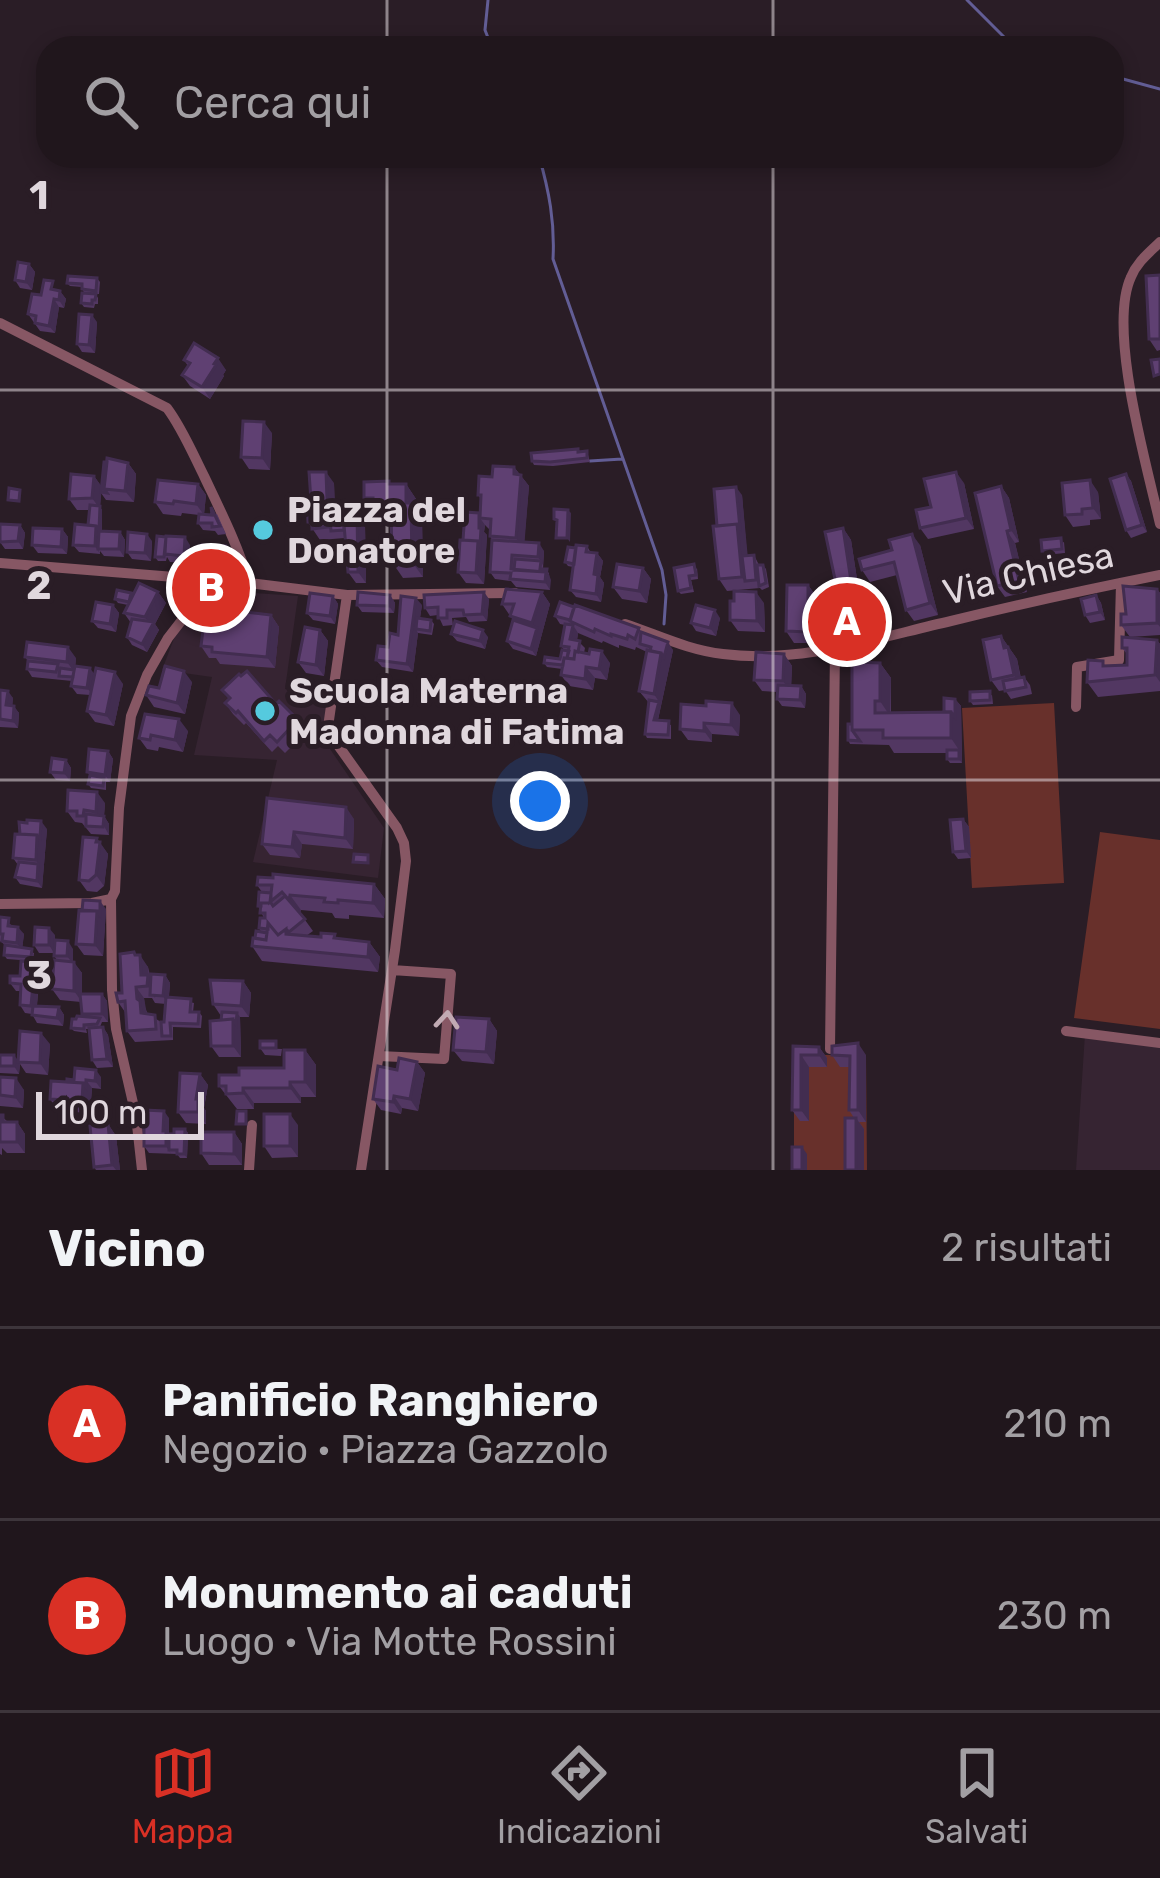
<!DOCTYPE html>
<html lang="it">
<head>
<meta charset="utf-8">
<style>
	body { margin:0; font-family:Rubik,sans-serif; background:#281f25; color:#f1f3f6 }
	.scale { position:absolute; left:36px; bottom:30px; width:168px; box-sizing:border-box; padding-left:12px; border:6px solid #e0d7dd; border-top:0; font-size:33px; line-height:42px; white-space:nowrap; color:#e0d7dd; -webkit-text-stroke:9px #2a1d26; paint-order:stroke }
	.you { position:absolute; left:540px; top:801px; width:42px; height:42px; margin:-30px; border:9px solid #fff; border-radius:50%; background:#1a73e8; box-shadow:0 0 0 18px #1a73e833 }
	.badge { display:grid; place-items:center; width:78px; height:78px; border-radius:50%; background:#d93025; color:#fff; font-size:39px; font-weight:700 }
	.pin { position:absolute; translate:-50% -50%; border:6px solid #fff; box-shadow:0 3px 12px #0006 }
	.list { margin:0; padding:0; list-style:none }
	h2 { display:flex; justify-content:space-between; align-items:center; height:156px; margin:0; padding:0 48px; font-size:51px }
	h2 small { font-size:39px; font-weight:400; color:#a29fa3 }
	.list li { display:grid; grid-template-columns:78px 1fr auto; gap:36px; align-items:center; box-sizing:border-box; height:192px; padding:0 48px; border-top:3px solid #3d353b }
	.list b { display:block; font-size:45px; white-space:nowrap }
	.list p { margin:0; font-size:39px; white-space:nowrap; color:#a29fa3 }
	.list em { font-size:39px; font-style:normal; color:#a29fa3 }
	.icon { flex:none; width:66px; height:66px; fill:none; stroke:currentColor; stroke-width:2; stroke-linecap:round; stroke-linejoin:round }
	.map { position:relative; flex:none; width:1160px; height:1170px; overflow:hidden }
	.search { position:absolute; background:#20161c; box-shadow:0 6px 18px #0003; left:36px; right:36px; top:36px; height:132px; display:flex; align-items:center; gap:30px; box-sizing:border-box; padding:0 42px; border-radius:36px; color:#a29fa3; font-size:45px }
	.sheet { height:540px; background:#20161c }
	nav { display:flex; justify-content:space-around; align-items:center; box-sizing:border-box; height:168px; border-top:3px solid #3d353b; background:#20161c; font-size:33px; color:#a29fa3 }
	nav a { display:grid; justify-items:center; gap:6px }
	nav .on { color:#d93025 }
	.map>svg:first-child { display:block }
	.built { fill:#362432 }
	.green { fill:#68302b }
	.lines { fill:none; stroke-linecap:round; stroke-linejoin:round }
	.stream { stroke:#625d95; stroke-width:3 }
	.minor { stroke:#875764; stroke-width:10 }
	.wall { fill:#523762; fill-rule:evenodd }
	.shaded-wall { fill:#422d50 }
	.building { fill:#5f4072; stroke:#422d50; stroke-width:3 }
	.oneway { stroke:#c1aab3 }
	.grid { fill:none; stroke:#e0d7dd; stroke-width:3; stroke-opacity:0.55 }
	.poi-dot { fill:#55cade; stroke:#2a1d26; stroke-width:4.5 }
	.labels { text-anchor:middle; stroke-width:10; stroke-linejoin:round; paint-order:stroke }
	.poi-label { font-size:36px; font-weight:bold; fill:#e0d7dd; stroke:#2a1d26; text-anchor:start }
	.street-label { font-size:36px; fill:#e0d7dd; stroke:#2a1d26 }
	.grid-label { font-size:39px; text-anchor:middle; font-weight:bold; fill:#e0d7dd; stroke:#2a1d26; stroke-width:10; stroke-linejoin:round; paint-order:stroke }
</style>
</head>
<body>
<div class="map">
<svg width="1160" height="1170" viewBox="0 0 1160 1170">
	<rect width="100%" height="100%" fill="#2a1d26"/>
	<path class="built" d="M208,590L298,596L285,689L328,695L325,734L330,749L384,828L378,878L253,862L277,760L194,755L212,677L162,670L175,636Z
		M1085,1034L1160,1043V1170H1076Z"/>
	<path class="green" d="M1054,703L1064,883L972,888L962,708Z
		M1100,832L1160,840V1029L1074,1018Z
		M794,1055H866L867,1170H794Z"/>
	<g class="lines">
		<path class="stream" d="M488,0L485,30L492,48
			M967,0L1015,48
			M1112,76L1160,89
			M539,156C549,191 555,222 553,259L662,570L666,595L664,624
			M590,461L622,459"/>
		<path class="minor" d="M1160,242C1149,253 1137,262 1131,277C1107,329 1147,466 1160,524
			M0,323L167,408C182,428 192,452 204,476C220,510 238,545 249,583
			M0,563L249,583L347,595L515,593
			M347,595L328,727L330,734L397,828L404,843L406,861L395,950L361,1170
			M625,624C658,635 688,650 723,654C801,664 876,638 951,621C1020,604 1090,589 1160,575
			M1076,707L1077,667L1119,660L1121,583
			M111,899L112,990L116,1029L136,1116L142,1170
			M0,904L92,903L111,899L115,891L119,808L131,716L147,675L168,638L213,580
			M1066,1031L1160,1043
			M830,1049L835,650
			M379,1056L444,1059L451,974L392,970
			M249,1170L252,1125"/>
	</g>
	<path class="wall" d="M29,264L35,272L32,290L20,288L15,280Z
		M1160,275V350L1157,351L1149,339Z
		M97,278L100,282L99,294H96L98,298V304H95L94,308L84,307L81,303L84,293L82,287L70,286L67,283Z
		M58,289L66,299L64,308L59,307L55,333L40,331L28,314L41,295Z
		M97,322L95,353L82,352L77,344Z
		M184,360L226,370L223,375L224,376L210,399L190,386L182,375L188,366Z
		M272,433L270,470L249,469L241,457Z
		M587,451L590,462L553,466L534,465L532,461Z
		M128,463L136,474L134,502L106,500L101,493L100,507L102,510V531L120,532L125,540L124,557L104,556L100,551V554L79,552L73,545L88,525L90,510H77L69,499L94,476L101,486Z
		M514,467L529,486L524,542L544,551L543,569L549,573L550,590L516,587L511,581L495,579L490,572L492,540L490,536V530L485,525L484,532L487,535L484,584L466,583L458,572L463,540L479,513L481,499L478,495L492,477Z
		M1126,474L1131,481L1147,532L1131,538L1126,530Z
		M389,481L391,484H406L416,499L417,511L422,518L423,577L403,578L392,562L391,521H384L364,498Z
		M334,483L335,517L357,513L365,525L366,583H356L348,572L345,538L320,540L308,522L311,501Z
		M964,483L974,529L928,539L920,528L931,507Z
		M198,484L206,495L204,514H217L226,534L218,535L215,531L203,530L198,523L199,515L182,513L181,516L163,514L155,502Z
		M1001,486L1009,498L1019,542L1015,543L1027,592L1005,597L997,586Z
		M1098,492L1101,519L1090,520V525L1073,527L1065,515Z
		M742,495L747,555H754L759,565H763L766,569L769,587L762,590L760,588L727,591L719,579L717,526Z
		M20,525L25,533L23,549H5L0,542Z
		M843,528L851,540L859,592L850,594L854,599L859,624L837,628L829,617L839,589L836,584Z
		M62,529L68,537L67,554L38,553L32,545Z
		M152,541L151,561L132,559L127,552Z
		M1064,542L1065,553L1045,555L1042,551Z
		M190,545L189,563L170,562L167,557L166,561H158L155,557Z
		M920,545L938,615L914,621L906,610L897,575L870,582L862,570Z
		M587,546L591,553H597L603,561L600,577L604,583L601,602L576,597L570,590L573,567L568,566L565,562L576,548Z
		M231,554L234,561L233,575L206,572L201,565Z
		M643,568L651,579L647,603L622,599L613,587Z
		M697,568L698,579L691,580L694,592L681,594L678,591Z
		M808,585L816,596V643H794L786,631Z
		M1157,589L1160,593V635L1130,637L1121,625Z
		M158,592L166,603L155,624L159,630L147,652L132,645L127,637L131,623L124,613L128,605L118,603L115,599L131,593L133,595Z
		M542,592L550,604L536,656L513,649L507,641L513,620L502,604Z
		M390,595L395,603L394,613L362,612L357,605Z
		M1096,595L1101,603L1105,620L1090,623L1085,615Z
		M333,596L338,604L335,624L313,620L307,613Z
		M489,599L487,621L469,622L466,617L452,618L453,625L443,626L438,615L430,616L425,608Z
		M764,603L765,632L738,631L730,620Z
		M113,605L119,613L116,632L98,628L92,621Z
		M422,605L420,618L431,620L434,624L432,635L418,633L413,672L382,667L376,660Z
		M271,615L279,627L275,668L220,664L216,658H209L201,646Z
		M555,616L639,628L641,632L673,650L658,720L671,725V739L647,738L645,734L649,703L639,691L647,652L636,647L635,650L619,645V648L603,641L602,643L578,633L577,640L585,648L584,653L610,663L607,680L595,678L593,690L569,686L561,675L562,669L547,667L544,663L560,659L564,650L561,646L565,625L560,624Z
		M720,618L716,636L696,631L691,623Z
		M320,630L328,641L324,676L306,673L298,662Z
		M451,634L488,637L485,649L457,641Z
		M1001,636L1017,659L1021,678L1024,677L1030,685L1032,694L1011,699L1005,690L999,691L991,680Z
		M1157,640L1160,644V691L1098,697L1087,682L1106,666L1127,665V654L1122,648Z
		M784,654L792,666L791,686H801L806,694L805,708L782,706L777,699V692L762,691L754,680Z
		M25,657L76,658L75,666L123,684L114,726L95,722L87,711L90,695L77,694L71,686L72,681L32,677L27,669L28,661Z
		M880,663L891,678V713L944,712L955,699L961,706L962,763H950L947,759V753H894L889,745L850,744L848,740L852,724Z
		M192,682L185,714L154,707L146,695Z
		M0,690L13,698L12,705L19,713L18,728L0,727Z
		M222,690L276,704L295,717L303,728L298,733L301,737L285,753L278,746L272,752L246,723L244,725L233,714L225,703L229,699Z
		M992,695L993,704L973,705L970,701Z
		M740,715L739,736L712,734V742L688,740L680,729Z
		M188,731L183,752L159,747L158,751L147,749L139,738Z
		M108,751L113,759L110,782H106V790L91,788L88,784L90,775L87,772Z
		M66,760L71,768L70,781L56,780L50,772Z
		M267,798L354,819L353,849L302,844L300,858L270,855L262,844Z
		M105,803L104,816L109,824V835L91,834L82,823L75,822L67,811Z
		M963,819L969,827L971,858L958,859L953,852Z
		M47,829L42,888L20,884L15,877L18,865L13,858Z
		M99,842L108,854L104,886L97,892L87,891L79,880Z
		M374,884L385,899L384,918L349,915V919L335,918L332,913L301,910L300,913L313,931L306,936L369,942L380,957L378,972L262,961L252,946L255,938L261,932L259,928L264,918L258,906L262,892L257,885Z
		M106,909L103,956L84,955L76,944Z
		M0,917L24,934L22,948L34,953L33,961L7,959L4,955L5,945L0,941Z
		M55,935L54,953H39L34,945Z
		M73,949V962L82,973V994H102L107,1001L108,1022H102L100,1027H103L108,1035L113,1067L97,1068L92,1060L89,1029H86L87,1033L74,1031L71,1028L76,1019L84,1017L81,1002L60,1000L52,989L57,960L54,956Z
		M136,955L148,967L151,979L165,975L170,983L169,997L194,1003L193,1012H199L202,1016L201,1028L173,1027V1040L135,1042L127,1031L125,1012L118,1002ZM144,998H152L155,1003L166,1004L164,1022H161L148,1014L145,1008Z
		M35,962L40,969L37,1006L59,1007L64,1015L63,1026L37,1023L32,1014L25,1013L20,1005L21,991H16L10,983Z
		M243,981L251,993L249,1017H240L241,1057H219L211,1046L221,1016L213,1004Z
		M489,1019L497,1031L494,1064L462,1061L453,1050Z
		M50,1044L48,1075L26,1073L20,1064L19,1074L0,1073V1055L18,1061Z
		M793,1046L819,1047L827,1058V1067H809V1121H800L792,1110Z
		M260,1048L282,1049L281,1056L265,1055Z
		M305,1050L316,1065V1097H301V1103H254V1109H237L219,1086L239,1075L284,1068Z
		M832,1055H866V1122H859L864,1129V1170H845L854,1118L849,1110L850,1067H840Z
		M417,1062L425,1073L418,1111L402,1108L401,1114L381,1110L373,1099L397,1070Z
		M200,1074L208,1085L204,1108L206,1111V1124L186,1123L178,1112Z
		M0,1077L24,1090L23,1108L0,1106Z
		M101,1077V1089L92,1088L90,1113L58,1111L50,1099L67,1082Z
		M0,1115L8,1122H17L25,1134V1153H7L2,1148V1155L0,1154Z
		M169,1118V1134H174L185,1129L188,1133L187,1158H180L177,1154L149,1153L144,1146Z
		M108,1124L116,1136L120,1170H96L94,1167Z
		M298,1125V1157L272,1158L264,1146Z
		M234,1132L242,1144V1165H209L201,1153Z"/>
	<path class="shaded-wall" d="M29,264L35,272L32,290L26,282Z
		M60,291L66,299L64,308L59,300Z
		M54,299L59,307L55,333L49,326Z
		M92,315L97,322L95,353L89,345Z
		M218,358L226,370L223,375L224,376L210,399L202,387Z
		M264,422L272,433L270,470L262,458Z
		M128,463L136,474L134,502L125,491Z
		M514,467L529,486L524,549L516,538Z
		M326,472L334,483L336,531H331L328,527Z
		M956,472L964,483L974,529L966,518Z
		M1126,474L1131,481L1147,532L1142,525Z
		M94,476L102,487L100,507L102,510V533L98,549L100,554L95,546L100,509L92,498Z
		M1090,480L1098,492L1101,519L1093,508Z
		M198,484L206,495L204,515L196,504Z
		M406,484L416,499L417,511L422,518L423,577L412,562Z
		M1001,486L1009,498L1019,542L1011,530Z
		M736,487L742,495L750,580L745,581L742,577L737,524Z
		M568,510L571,513L570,542L567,538Z
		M357,513L365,525L366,583L358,572Z
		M480,518L485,525L484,532L487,535L484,584L476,573Z
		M20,525L25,533L23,549L18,541Z
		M843,528L851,540L859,592L851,581Z
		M62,529L68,537L67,554L61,547Z
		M1007,531L1015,543L1027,592L1019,581Z
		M120,532L125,540L124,557L119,549Z
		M147,534L152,541L151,561L145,553Z
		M912,534L920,545L938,615L930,603Z
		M185,537L190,545L189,563L184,556Z
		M539,543L544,551L543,565L538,557Z
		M226,546L234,561L233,575L227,567Z
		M597,553L603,561L600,577L604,583L601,602L596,594L594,574Z
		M643,568L651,579L647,603L639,591Z
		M547,569L551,580L550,590L545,582Z
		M808,585L816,596V643L808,632Z
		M846,587L854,599L859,624L851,613Z
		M1157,589L1160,593V627L1157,623Z
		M158,592L166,603L155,624L159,630L147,652L142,644L151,627L145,617Z
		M484,592L489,599L487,621L482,614Z
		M542,592L550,604L536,656L531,649L536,630L532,623Z
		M756,592L764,603L765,632L757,621Z
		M390,595L395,603L394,613L389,606Z
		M1096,595L1101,603L1105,620L1100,612Z
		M333,596L338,604L335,624L330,616Z
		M416,598L422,605L418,630L416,629L418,633L413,672L407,664Z
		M113,605L119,613L116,632L110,624Z
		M715,610L720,618L716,636L710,628Z
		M271,615L279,627L275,668L267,657Z
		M573,625L578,633L576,647L570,639Z
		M320,630L328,641L324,676L316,665Z
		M483,630L488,637L485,649L480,641Z
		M1001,636L1017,659L1022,686L1014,675L1004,648Z
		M1157,640L1160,644V682L1155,675Z
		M668,642L673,650L657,724L654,720L659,702L654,694L661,653Z
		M68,647L76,658L75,673L67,662Z
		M602,651L610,663L607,680L599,669Z
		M784,654L792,666L791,693L783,681Z
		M880,663L891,678L890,716L880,701Z
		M586,667L595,678L593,690L585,679Z
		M90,668L95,675L93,695L87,688Z
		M184,671L192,682L185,714L177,703Z
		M115,672L123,684L114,726L106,715Z
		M801,686L806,694L805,708L800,700Z
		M8,691L13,698L12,713L6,705Z
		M955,699L961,706L962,763L959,759V750L951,738V712Z
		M732,703L740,715L739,736L731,725Z
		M14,706L19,713L18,728L13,721Z
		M179,719L188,731L183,752L175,740Z
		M704,723L712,734V742L704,731Z
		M108,751L113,759L110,782L105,775Z
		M66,760L71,768L70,781L64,773Z
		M97,792L105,803L104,816L109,824V835L96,812Z
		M346,807L354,819L353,849L345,838Z
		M963,819L969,827L971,858L966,851Z
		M41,821L47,829L42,888L37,881L38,864L36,860L37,835Z
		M294,832L302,844L300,858L292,847Z
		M97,838L108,854L104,886L96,875Z
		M374,884L385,899L384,918L373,903Z
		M290,895L301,910L299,915L289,900Z
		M100,901L106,909L103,956L95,945L97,911Z
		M18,927L24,934L22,951L17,943Z
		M49,928L55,935L54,953L49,945Z
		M68,941L73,949V964L67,956Z
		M369,942L380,957L378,972L368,957Z
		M134,952L141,962L140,955L148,967L149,976L156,987L155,998L141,975Z
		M35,962L40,969L36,1014L31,1006Z
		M74,962L82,973V1002L74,991Z
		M165,975L170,983L168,1004L163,996Z
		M243,981L251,993L249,1017L241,1006Z
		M136,987L144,998L149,1025L141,1013L137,999Z
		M102,994L107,1001L108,1022L102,1014Z
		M59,1007L64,1015L63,1026L57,1018Z
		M237,1013L240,1017L241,1057L233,1046V1019Z
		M489,1019L497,1031L494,1064L486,1052Z
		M103,1027L108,1035L113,1067L107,1059Z
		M41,1033L50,1044L48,1075L40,1063Z
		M858,1043L866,1055V1122L858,1110Z
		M819,1047L827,1058V1067L819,1055Z
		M305,1050L316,1065V1097L305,1082Z
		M14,1055L20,1063L19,1074L14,1066Z
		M801,1055L809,1067V1121L801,1110Z
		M417,1062L425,1073L418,1111L410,1099Z
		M96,1070L101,1077V1089L95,1081Z
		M200,1074L208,1085L204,1108L206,1111V1124L198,1112L196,1099Z
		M16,1078L24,1090L23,1108L15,1097Z
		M86,1080L92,1088L90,1113L82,1101L83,1083Z
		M290,1082L301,1097V1103L290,1088Z
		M243,1088L254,1103V1109L243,1093Z
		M394,1096L402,1108L401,1114L393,1102Z
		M164,1111L169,1118V1150L171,1154L166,1146L163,1131Z
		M290,1114L298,1125V1157L290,1146Z
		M856,1118L864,1129V1170H856Z
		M17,1122L25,1134V1153L17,1142Z
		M108,1124L116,1136L120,1170H116L112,1165Z
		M185,1129L188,1133L187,1158L184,1154Z
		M234,1132L242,1144V1165L234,1154Z
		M802,1147L807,1154V1170H802Z"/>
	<path class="building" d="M18,262L29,264L26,282L15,280Z
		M1160,275V339H1149L1146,276Z
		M68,276L97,278L96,291L82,289V284L67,283Z
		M44,280L53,281L51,289L60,291L59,300L54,299L49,326L35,323L36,316L28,314L32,294L41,295Z
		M82,293L96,294L95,300H92V304L81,303Z
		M79,314L92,315L89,345L77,344Z
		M194,343L218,358L214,364L216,365L202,387L182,375L190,363L184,360Z
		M1160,359V374L1154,376L1151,360Z
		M243,421L264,422L262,458L241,457Z
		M578,449V452L587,451V458L550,462L532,461L531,453Z
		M107,458L128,463L125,491L104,489Z
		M104,462H107L104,489L107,493L101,492Z
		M493,466L514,467V474L521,475L516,538L490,536L491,519L480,518L481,495H478L479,476L492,477Z
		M309,472H326L328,527L312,529V522H308L307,501H311Z
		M956,472L966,518L920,528L916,510L931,507L924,479Z
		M71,474L94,476L92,498L69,499Z
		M1126,474L1142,525L1126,530L1110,479Z
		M158,480L198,484L196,504L174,501L173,504L155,502Z
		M1090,480L1093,508L1082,509V514L1065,515L1062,483Z
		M389,481V484H406V503H411L412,562H392L391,506H373V498H364V482Z
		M1001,486L1011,530L1007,531L1019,581L997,586L975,493Z
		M736,487L740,528L737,524L717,526L714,489Z
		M9,488L20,490L19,501L8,500Z
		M90,505L100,506L99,530L96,526L88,525Z
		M211,507L220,526L212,527V523H198L199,514L212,515Z
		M554,509L568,510L567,538H556L557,520L554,519Z
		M465,512L479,513V528H481L480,545L478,541L463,540Z
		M343,513H357L358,572H348Z
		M343,517L344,530L331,531L330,518Z
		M0,524L20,525L18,541L0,542Z
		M75,524L96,526L95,546L73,545Z
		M737,524L742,577L719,579L713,526Z
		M33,528L62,529L61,547L32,545Z
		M843,528L851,581L836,584L825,532Z
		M99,531L120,532L119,549H98Z
		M128,532L147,534L145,553L127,552Z
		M912,534L930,603L906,610L894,562L862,570L859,559L892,550L889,540Z
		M157,536L166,537L164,557H155Z
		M166,536L185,537L184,556L165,554Z
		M1061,538L1062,549L1042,551L1041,540Z
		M460,540L478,541L476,573L458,572Z
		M492,540L539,543L538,557L512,555L511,569L546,572L545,582L510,579L511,573L490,572Z
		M202,545L226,546L228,553L227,567L201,565Z
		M576,545L587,546L586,552L597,553L594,574L598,575L596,594L570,590Z
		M568,547L576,548L574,564L565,562Z
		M754,555L756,580L745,581L742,556Z
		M515,559L541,561L540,569H547L546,576V572L514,570Z
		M617,564L643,568L639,591L613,587Z
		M694,564L696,575L689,576L691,588L678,591L674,568Z
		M757,565H763L766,583L759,586Z
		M139,583L158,592L145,617L124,613Z
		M787,585H808V632L786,631Z
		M1123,586L1157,589V623L1121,625V614H1126Z
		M846,587L851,613L829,617L824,592Z
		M506,589L542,592L532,623L510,616L514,604H502Z
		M117,590L131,593L129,602L115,599Z
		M734,591L756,592L757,621L730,620V601H734Z
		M358,592L390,595L389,606L357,605Z
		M484,592L482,614L464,615L463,610H447V618H438V607L425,608L424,595Z
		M310,593L333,596L330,616L307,613Z
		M1096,595L1100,612L1085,615L1081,599Z
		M401,596L416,598L407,664L376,660L378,646L388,647L390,633L398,635Z
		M96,602L113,605L110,624L92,621Z
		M560,602L574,607L570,620L555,616Z
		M575,605L639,628L635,639L628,635L627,639L611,634V636L595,629L594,632L570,621Z
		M696,605L715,610L710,628L691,623Z
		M214,608L271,615L267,657L212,652V647L201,646L205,613L213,614Z
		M417,618L431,620L430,631L416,629Z
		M132,619L154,622L142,644L127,637Z
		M513,620L537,628L531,649L507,641Z
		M455,621L483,630L480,641L451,634Z
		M565,624L573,625L570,639L580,641L578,652L575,651L574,659L567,658L569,647L561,646Z
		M305,627L320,630L316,665L298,662Z
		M641,632L668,642L664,657L661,653L650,651L651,647L640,644Z
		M1001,636L1004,648L1008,647L1014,675L991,680L983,640Z
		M1122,637L1157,640L1155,675L1087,682L1088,660L1103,661V666L1127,665V648H1122Z
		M27,642L68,647L67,662L25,657Z
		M590,649L602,651L599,669L586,667L585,679L561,675L564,658L574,659L575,651L589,654Z
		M562,650L569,651L567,658H564L563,665L544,663L545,657L560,659Z
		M647,650L661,653L654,694L639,691Z
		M756,652L784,654L783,681L754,680Z
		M28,661L58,664L56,672L27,669Z
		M857,662L880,663V701H875V713L951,712V738H883V730H852V664Z
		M75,666L90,668L87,688L71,686Z
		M165,666L184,671L177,703L146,695L149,686L159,688Z
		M60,668L74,670L73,677L59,676Z
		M96,668L115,672L106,715L87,711Z
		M247,671L276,704L279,701L295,717L289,722L293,725L277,742L270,735L264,741L238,711L236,713L225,703L230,698L222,690L239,674L241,676Z
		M1024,677L1026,687L1005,691L1003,681Z
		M778,685L801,686L800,700L777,699Z
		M0,690L8,691L6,705L14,706L13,721L0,719Z
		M990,691V700L970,701V692Z
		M944,698L955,699V717L951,712H944Z
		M649,700L659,702L654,720L669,721L668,735L645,734Z
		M706,701L732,703L731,725L704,723V731L680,729L681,704L706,706Z
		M145,714L179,719L175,740L151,735L150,740L139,738Z
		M848,724H852V730L860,741L848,740Z
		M89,749L108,751L105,775L87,772Z
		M947,750H959V759H947Z
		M52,758L66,760L64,773L50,772Z
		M90,775L104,778L103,786L88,784Z
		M68,790L97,792L96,812L84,810L83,816H77V811H67Z
		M267,798L346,807L345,838L294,832L292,847L262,844Z
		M86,814L104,816L103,827L86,826Z
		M963,819L966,851L953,852L950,820Z
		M27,820L41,821L40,838L37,835L20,834L19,822L27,823Z
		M15,834L37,835L36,860L13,858Z
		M83,837L97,838L96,842H100L96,875L89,881L79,880Z
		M354,854L368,855V863L353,862Z
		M19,862L38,864L37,881L15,877Z
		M273,874L374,884L373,903L338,900V903L324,902L325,898L290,895L289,900L282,892L270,902L272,885H257L258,877L273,878Z
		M259,892L271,893V903H261V906H258Z
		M285,896L305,919L289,932L286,929L278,935L268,923V929L259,928L260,918H265V913H260L261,903H271L273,906Z
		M83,900L100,901V915L97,911H82Z
		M79,910L97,911L95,945L76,944Z
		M0,917L9,918L8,926L18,927L17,943L2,941L3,934H0Z
		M268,923L278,935L286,929V934L321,937V933L335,934L334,938L369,942L368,957L252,946L253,938L266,940Z
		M35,927L49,928V945H34Z
		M256,931L267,933L266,940L255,938Z
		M55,940L68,941L67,956H54Z
		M5,945L32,949L31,957L4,955Z
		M134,952L135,955H140L141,975H148L147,986L136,987L137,999L140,1001L141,1013L155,1015L156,1029L127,1031L125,1001L118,1002L116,993H122L120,954Z
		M54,960L74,962V991L52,989Z
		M21,961L35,962L31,1006L20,1005L21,984L10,983V976H20Z
		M151,974L165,975L163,996L150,995Z
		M210,980L243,981L241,1006L213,1004Z
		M80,994H102V1014H82Z
		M166,997L191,999L190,1012H199L198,1024L170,1023L171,1036H162L161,1022H164Z
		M33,1006L59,1007L57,1018L32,1015Z
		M222,1012L237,1013L236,1024L233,1019L221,1020Z
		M77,1016L100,1018L97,1024L84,1025V1029L71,1028L72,1019H76Z
		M456,1017L489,1019L486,1052L453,1050Z
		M233,1019V1046H211L210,1021Z
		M103,1027L107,1059L92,1060L89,1028Z
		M20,1031L41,1033L40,1063L18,1062Z
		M260,1041H276V1048H260Z
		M858,1043V1110H849L850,1056L832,1055V1046Z
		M793,1046L819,1047V1055H801V1110H792Z
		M284,1050H305V1082H290V1088H243V1093L226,1094V1086H219V1075H239V1068H284Z
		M0,1055H14V1066H0Z
		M399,1058L417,1062L410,1099L394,1096L393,1102L373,1099L378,1066L397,1070Z
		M75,1068L96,1070L95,1081L86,1080V1087L83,1083L67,1082V1079L74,1080Z
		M180,1073L200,1074L196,1099H198V1112H178Z
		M0,1077L16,1078L15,1097L0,1095Z
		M51,1081L83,1083L82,1101L50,1099Z
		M144,1110L164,1111L163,1131H166V1146H144Z
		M237,1111H246V1124H236Z
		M264,1114H290V1146H264Z
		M0,1115H3V1122H17V1142H0Z
		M845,1118H856V1170H845Z
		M108,1124L112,1165L94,1167L90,1126Z
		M174,1129H185L184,1154H177V1150H169V1134H174Z
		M201,1132H234V1154L201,1153Z
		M792,1147H802V1170H792Z"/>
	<defs><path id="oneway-chevron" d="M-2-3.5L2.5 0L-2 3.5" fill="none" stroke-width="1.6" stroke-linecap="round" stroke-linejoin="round" transform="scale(3)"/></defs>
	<use class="oneway" href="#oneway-chevron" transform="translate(447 1020) rotate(-85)"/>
	<path class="grid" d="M387,0V48M773,0V48M387,156V1170M773,156V1170M0,390H1160M0,780H1160"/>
	<g class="poi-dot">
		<circle cx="263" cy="530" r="12"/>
		<circle cx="265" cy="711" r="12"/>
	</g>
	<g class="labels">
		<g class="poi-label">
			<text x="287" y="522">Piazza del<tspan x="287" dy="41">Donatore</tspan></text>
			<text x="289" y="703">Scuola Materna<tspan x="289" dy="41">Madonna di Fatima</tspan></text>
		</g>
		<g class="street-label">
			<text transform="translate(1028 573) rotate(-13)" y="13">Via Chiesa</text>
		</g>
	</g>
	<g class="grid-label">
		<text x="39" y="209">1</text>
		<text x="39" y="599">2</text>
		<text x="39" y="989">3</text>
	</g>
</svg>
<div class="scale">100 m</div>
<div class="you"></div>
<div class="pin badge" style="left:847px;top:622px">A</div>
<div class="pin badge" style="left:211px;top:588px">B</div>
<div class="search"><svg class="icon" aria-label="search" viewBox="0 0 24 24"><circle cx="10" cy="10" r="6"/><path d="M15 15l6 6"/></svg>Cerca qui</div>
</div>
<section class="sheet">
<h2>Vicino<small>2 risultati</small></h2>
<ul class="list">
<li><span class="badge">A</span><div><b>Panificio Ranghiero</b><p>Negozio · Piazza Gazzolo</p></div><em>210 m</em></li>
<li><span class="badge">B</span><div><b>Monumento ai caduti</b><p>Luogo · Via Motte Rossini</p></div><em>230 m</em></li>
</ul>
</section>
<nav>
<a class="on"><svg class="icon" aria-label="map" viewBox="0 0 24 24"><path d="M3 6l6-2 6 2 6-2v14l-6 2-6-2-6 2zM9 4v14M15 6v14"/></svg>Mappa</a>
<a><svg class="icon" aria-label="directions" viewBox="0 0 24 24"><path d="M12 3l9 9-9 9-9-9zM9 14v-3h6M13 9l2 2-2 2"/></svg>Indicazioni</a>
<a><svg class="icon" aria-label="saved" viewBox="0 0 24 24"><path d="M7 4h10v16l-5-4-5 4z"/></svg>Salvati</a>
</nav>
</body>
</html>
